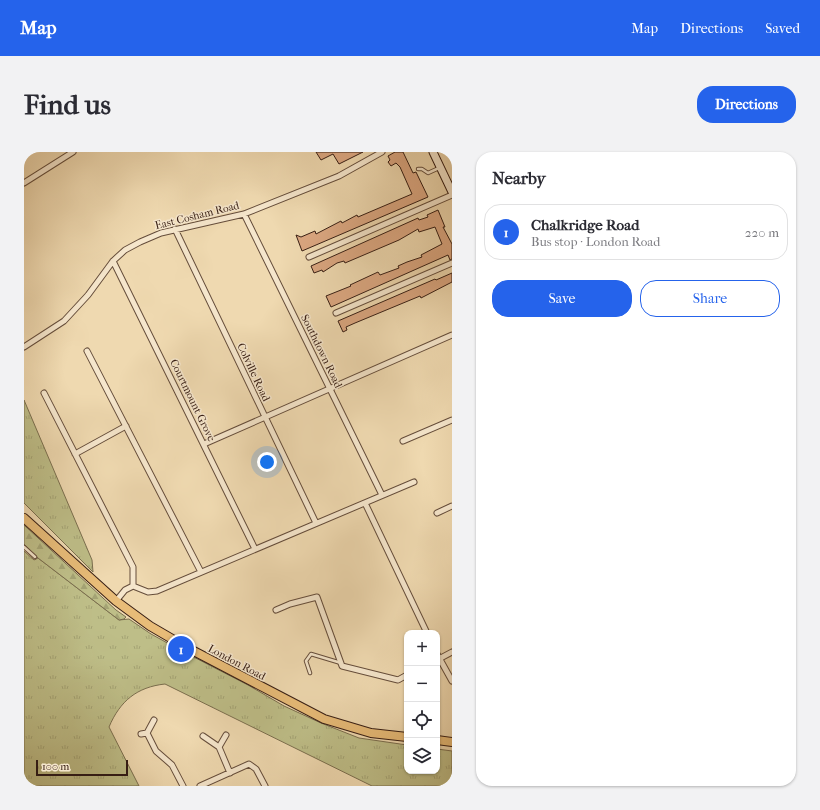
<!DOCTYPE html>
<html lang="en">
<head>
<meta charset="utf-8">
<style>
	body { margin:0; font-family:"IM FELL French Canon",serif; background:#f2f2f3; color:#2b2b33 }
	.controls { position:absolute; right:12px; bottom:12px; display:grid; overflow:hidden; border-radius:8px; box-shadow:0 1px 3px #0004 }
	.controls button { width:36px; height:36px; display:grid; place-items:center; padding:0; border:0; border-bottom:1px solid #e1e1e2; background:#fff; color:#2b2b33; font:20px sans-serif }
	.scale { position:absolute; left:12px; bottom:10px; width:92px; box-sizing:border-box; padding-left:4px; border:2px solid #371e14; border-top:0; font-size:11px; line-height:14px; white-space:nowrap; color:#371e14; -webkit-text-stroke:3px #f5e6cc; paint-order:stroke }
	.you { position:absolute; left:243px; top:310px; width:14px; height:14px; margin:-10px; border:3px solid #fff; border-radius:50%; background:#1a73e8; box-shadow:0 0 0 6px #1a73e833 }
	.badge { display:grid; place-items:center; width:26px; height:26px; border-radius:50%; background:#2563eb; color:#fff; font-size:13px; font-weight:700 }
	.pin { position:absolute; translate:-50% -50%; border:2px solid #fff; box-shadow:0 1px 4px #0006 }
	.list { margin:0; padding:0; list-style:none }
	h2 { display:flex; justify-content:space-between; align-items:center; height:52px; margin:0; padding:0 16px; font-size:17px }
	h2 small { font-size:13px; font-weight:400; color:#7c7c81 }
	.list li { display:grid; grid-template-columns:26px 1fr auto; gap:12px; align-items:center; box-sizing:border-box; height:56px; margin:0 8px 8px; padding:0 8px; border:1px solid #e1e1e2; border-radius:16px }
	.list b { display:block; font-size:15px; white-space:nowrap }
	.list p { margin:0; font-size:13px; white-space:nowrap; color:#7c7c81 }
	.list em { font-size:13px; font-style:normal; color:#7c7c81 }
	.actions { display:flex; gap:8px; padding:12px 16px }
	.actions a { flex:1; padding:9px 0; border:1px solid #2563eb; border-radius:16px; text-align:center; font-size:14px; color:#2563eb }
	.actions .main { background:#2563eb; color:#fff }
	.icon { flex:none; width:22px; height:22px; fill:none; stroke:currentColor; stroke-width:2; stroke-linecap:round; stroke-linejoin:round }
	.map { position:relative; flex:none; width:428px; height:634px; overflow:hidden; border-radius:16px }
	header { display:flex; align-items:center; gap:24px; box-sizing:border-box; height:56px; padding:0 20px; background:#2563eb; color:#fff }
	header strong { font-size:19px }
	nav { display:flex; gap:22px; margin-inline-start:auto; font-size:14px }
	.intro { display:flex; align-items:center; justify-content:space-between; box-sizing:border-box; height:96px; padding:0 24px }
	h1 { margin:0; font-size:28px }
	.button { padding:10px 18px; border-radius:16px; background:#2563eb; color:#fff; font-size:14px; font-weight:700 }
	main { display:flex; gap:24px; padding:0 24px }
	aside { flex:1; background:#fff; border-radius:16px; box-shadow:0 1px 3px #0004 }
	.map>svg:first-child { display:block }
	.grass { fill:url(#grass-tufts); stroke:#7a6e4e }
	.forest { fill:url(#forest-firs); stroke:#7a6e4e }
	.building { fill:#dba781; stroke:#371e14 }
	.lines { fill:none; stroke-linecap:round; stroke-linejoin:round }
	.lane-casing { stroke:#654d3b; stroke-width:4.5 }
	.street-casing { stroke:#654d3b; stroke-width:7 }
	.secondary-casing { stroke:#371e14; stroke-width:9 }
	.primary-casing { stroke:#371e14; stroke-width:10 }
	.lane { stroke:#f5e6cc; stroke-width:2.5 }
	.street { stroke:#f5e6cc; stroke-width:5 }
	.secondary { stroke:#f5e6cc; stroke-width:7 }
	.primary { stroke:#e8bc78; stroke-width:8 }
	.labels { text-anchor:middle; stroke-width:3; stroke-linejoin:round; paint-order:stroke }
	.street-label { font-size:11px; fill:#371e14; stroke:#f5e6cc }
</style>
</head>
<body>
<header>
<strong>Map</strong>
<nav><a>Map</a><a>Directions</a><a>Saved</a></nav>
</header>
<div class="intro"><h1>Find us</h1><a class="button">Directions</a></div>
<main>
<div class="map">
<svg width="428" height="634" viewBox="0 0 428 634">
	<defs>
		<pattern id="grass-tufts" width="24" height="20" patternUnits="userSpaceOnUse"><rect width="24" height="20" fill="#bebe88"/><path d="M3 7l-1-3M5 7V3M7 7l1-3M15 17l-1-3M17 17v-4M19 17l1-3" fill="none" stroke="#a4a374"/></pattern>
		<pattern id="forest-firs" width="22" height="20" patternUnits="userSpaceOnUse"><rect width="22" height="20" fill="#bebe88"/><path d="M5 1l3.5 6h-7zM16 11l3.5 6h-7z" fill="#a4a374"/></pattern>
	</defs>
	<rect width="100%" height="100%" fill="#efd9b0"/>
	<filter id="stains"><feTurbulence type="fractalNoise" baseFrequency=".005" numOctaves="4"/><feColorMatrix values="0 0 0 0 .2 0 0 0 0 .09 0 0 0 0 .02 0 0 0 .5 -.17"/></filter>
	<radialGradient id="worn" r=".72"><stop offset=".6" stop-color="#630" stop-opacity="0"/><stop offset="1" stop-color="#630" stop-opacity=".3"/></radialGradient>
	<path class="grass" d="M0,248L68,408L69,420L0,351Z
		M0,399L10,408L14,406L95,468L105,467L127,482L158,499L224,533L260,554L297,571L335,586L383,593V619H413V597L428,599V634H348L141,532C113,535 96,549 85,575L115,634H0Z"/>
	<path class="forest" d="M0,373L92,458L102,465L100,467L95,468L14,406L0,392Z"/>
	<path class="building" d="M292,0H339L315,12L309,2L297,8Z
		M371,0H379L389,21L392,20L404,45L278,99L272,83L277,85L291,79L292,82L317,69L318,71L333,63L334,65L341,62L388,42L376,15L372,11L367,14L364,10L366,8L364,4Z
		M414,58L421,75H419L428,92V107L426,108L424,103L307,155L302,144L327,134L326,133L354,120L356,123L375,116L374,114L383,110L398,105L397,103L418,92L411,75L395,80L394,77L375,88L321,111L320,109L313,111L299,120L298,118L290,121L287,114L394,66L395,68L404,65L403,63Z
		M428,121V130L397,146L396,144L331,171L322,175L323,178L319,180L314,169L411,127L412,128Z"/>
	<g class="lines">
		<defs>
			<path id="lane" d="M394,17H398L404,21L415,16
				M0,395L11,405
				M286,521L282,509L287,502L317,511"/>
			<path id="street" d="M0,31L49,0
				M220,62L358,343
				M151,77L292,371
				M285,105L428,43
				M89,109L231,397
				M312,161L428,111
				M0,195L40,169L64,143L89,109L101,98L116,90L137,81L220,62L315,24L358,0
				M63,199L177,420
				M20,241L109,415V434L101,438L92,449
				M379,289L428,268
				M180,292L428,183
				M51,302L102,274
				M341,351L403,481
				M413,361L428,354
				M109,434L124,440L133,439L390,330
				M252,458L266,452L293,445L318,514L374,528L383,523
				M413,502L428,529
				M413,508L428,500
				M130,568L123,581L132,599L148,613L159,634
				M117,582L123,581
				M179,584L195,595L206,621
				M195,595L202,583
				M176,634L225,612L232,617L241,634"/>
			<path id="secondary" d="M409,0L428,40"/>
			<path id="primary" d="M0,366L92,449L126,474L162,495L300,567L347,581L383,585
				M413,588L428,590"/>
		</defs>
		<use href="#lane" class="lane-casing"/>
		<use href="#street" class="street-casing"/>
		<use href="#secondary" class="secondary-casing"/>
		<use href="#primary" class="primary-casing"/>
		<use href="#lane" class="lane"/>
		<use href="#street" class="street"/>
		<use href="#secondary" class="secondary"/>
		<use href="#primary" class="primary"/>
	</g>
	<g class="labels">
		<g class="street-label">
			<text transform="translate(173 63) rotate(-14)" y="4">East Cosham Road</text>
			<text transform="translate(298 199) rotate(64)" y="4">Southdown Road</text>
			<text transform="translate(230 220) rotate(65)" y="4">Colville Road</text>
			<text transform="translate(169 248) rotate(64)" y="4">Courtmount Grove</text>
			<text transform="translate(213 510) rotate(28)" y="4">London Road</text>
		</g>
	</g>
	<rect width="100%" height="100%" filter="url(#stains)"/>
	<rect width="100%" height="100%" fill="url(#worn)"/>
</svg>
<div class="controls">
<button>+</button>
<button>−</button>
<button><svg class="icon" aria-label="locate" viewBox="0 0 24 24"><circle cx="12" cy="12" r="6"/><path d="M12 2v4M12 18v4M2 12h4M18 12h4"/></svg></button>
<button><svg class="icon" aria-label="layers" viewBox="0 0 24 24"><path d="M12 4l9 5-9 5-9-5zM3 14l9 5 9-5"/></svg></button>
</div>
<div class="scale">100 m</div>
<div class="you"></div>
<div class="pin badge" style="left:157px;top:497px">1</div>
</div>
<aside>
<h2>Nearby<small></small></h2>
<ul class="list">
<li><span class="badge">1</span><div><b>Chalkridge Road</b><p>Bus stop · London Road</p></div><em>220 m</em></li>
</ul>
<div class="actions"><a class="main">Save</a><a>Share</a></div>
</aside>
</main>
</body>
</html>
